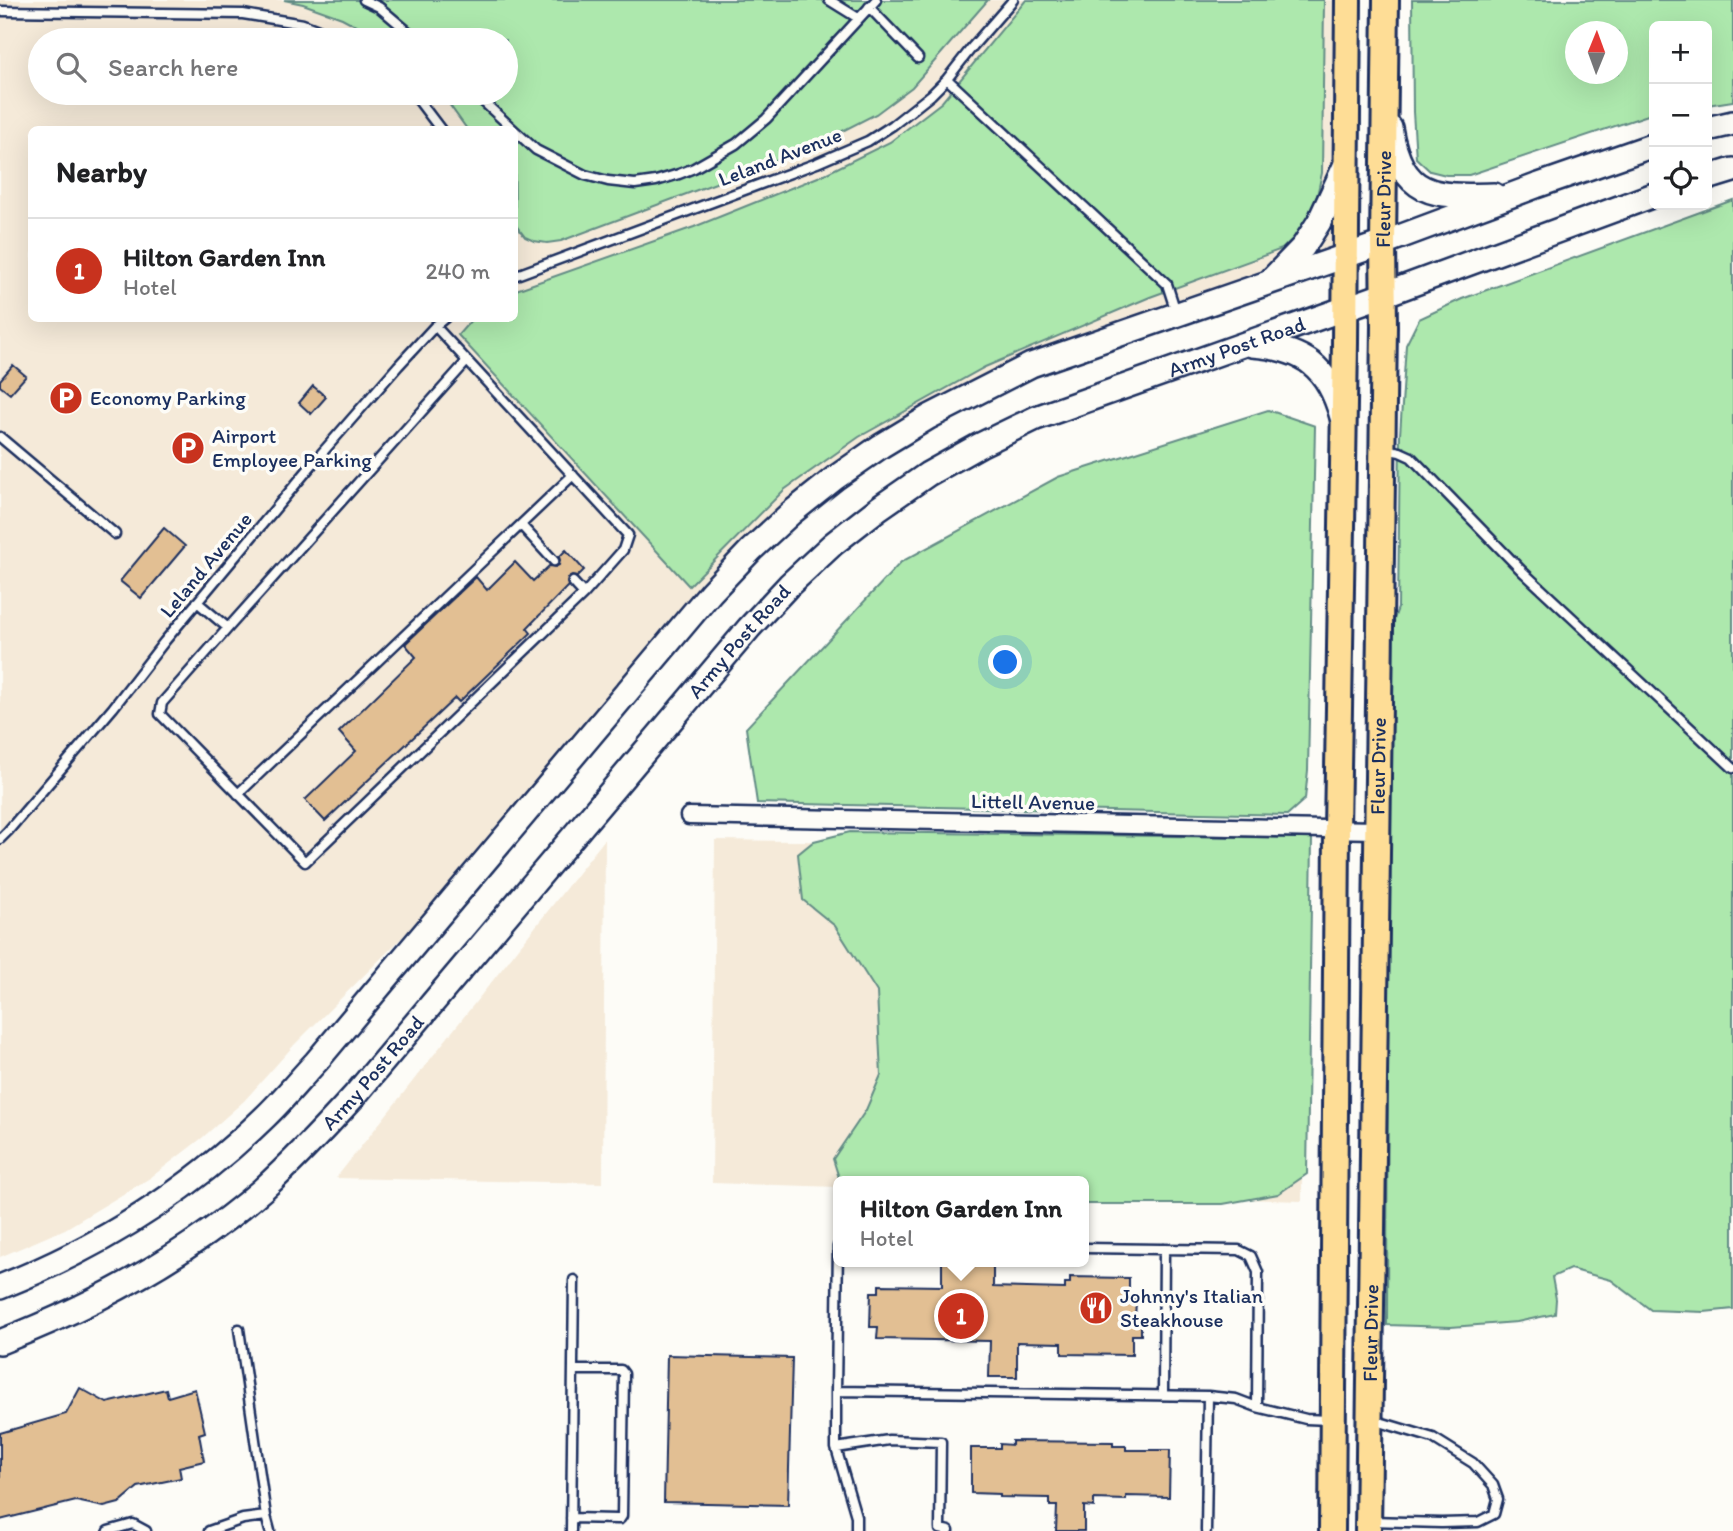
<!DOCTYPE html>
<html lang="en">
<head>
<meta charset="utf-8">
<style>
	body { margin:0; font-family:Itim,sans-serif; background:#f2f2f2; color:#202124 }
	.controls { position:absolute; right:21px; top:21px; display:grid; overflow:hidden; border-radius:10px; box-shadow:0 7px 28px #0002 }
	.controls button { width:63px; height:63px; display:grid; place-items:center; padding:0; border:0; border-bottom:2px solid #e0e0e0; background:#fff; color:#202124; font:35px sans-serif }
	.compass { position:absolute; left:1565px; top:21px; width:63px; height:63px; border-radius:50%; background:#fff; box-shadow:0 7px 28px #0002; rotate:1deg }
	.you { position:absolute; left:1006px; top:663px; width:24px; height:24px; margin:-18px; border:5px solid #fff; border-radius:50%; background:#1a73e8; box-shadow:0 0 0 10px #1a73e833 }
	.badge { display:grid; place-items:center; width:46px; height:46px; border-radius:50%; background:#c8321e; color:#fff; font-size:23px; font-weight:700 }
	.pin { position:absolute; translate:-50% -50%; border:4px solid #fff; box-shadow:0 2px 7px #0006 }
	.popup { position:absolute; left:833px; top:1176px; width:256px; height:91px; box-sizing:border-box; display:grid; place-content:center; border-radius:10px; background:#fff; filter:drop-shadow(0 2px 5px #0005); font-size:23px; white-space:nowrap; color:#757577 }
	.popup b { font-size:26px; color:#202124 }
	.popup::after { content:''; position:absolute; left:50%; top:100%; margin-left:-14px; border:14px solid transparent; border-top-color:#fff }
	.list { margin:0; padding:0; list-style:none }
	h2 { display:flex; justify-content:space-between; align-items:center; height:91px; margin:0; padding:0 28px; font-size:30px }
	h2 small { font-size:23px; font-weight:400; color:#757577 }
	.list li { display:grid; grid-template-columns:46px 1fr auto; gap:21px; align-items:center; box-sizing:border-box; height:105px; padding:0 28px; border-top:2px solid #e0e0e0 }
	.list b { display:block; font-size:26px; white-space:nowrap }
	.list p { margin:0; font-size:23px; white-space:nowrap; color:#757577 }
	.list em { font-size:23px; font-style:normal; color:#757577 }
	.icon { flex:none; width:38px; height:38px; fill:none; stroke:currentColor; stroke-width:2; stroke-linecap:round; stroke-linejoin:round }
	.map { position:relative; flex:none; width:1733px; height:1531px; overflow:hidden }
	.search { position:absolute; background:#fff; box-shadow:0 7px 28px #0002; left:28px; top:28px; width:490px; height:77px; display:flex; align-items:center; gap:18px; box-sizing:border-box; padding:0 24px; border-radius:38px; color:#757577; font-size:26px }
	.panel { position:absolute; background:#fff; box-shadow:0 7px 28px #0002; left:28px; top:126px; width:490px; height:196px; border-radius:10px }
	.map>svg:first-child { display:block }
	.built { fill:#f5ead9; fill-rule:evenodd }
	.green { fill:#ade8ad; stroke:#648c86; stroke-width:2; fill-rule:evenodd }
	.building { fill:#e2bf93; stroke:#1b2f5e; stroke-width:2 }
	.lines { fill:none; stroke-linecap:round; stroke-linejoin:round }
	.service-casing { stroke:#1b2f5e; stroke-width:13 }
	.minor-casing { stroke:#1b2f5e; stroke-width:21 }
	.secondary-casing { stroke:#1b2f5e; stroke-width:28 }
	.primary-casing { stroke:#1b2f5e; stroke-width:30 }
	.service { stroke:#fdfcf7; stroke-width:8 }
	.minor { stroke:#fdfcf7; stroke-width:16 }
	.secondary { stroke:#fdfcf7; stroke-width:23 }
	.primary { stroke:#fedd96; stroke-width:24 }
	.labels { text-anchor:middle; stroke-width:7; stroke-linejoin:round; paint-order:stroke }
	.street-label { font-size:21px; fill:#1b2f5e; stroke:#fdfcf7 }
	.poi-label { font-size:21px; fill:#1b2f5e; stroke:#fdfcf7; text-anchor:start }
</style>
</head>
<body>
<div class="map">
<svg width="1733" height="1531" viewBox="0 0 1733 1531">
	<rect width="100%" height="100%" fill="#fdfcf7"/>
	<filter id="ink" filterUnits="userSpaceOnUse"><feTurbulence type="fractalNoise" baseFrequency=".0143" numOctaves="2"/><feDisplacementMap in="SourceGraphic" scale="14" xChannelSelector="R" yChannelSelector="G"/><feConvolveMatrix kernelMatrix="1 2 1 2 8 2 1 2 1" color-interpolation-filters="sRGB"/></filter>
	<g filter="url(#ink)">
		<path class="built" d="M0,0H1348L1345,256L1031,365L791,513L522,818L295,1044L244,1101L202,1138L150,1178L65,1229L0,1257ZM40,40H506V93H40ZM32,130H514V318H32Z
			M605,839L603,1183L336,1178Z
			M715,840L1303,847L1302,1201L1084,1194V1181H838V1187L712,1183Z"/>
		<path class="green" d="M284,0H988L912,87L876,114L809,148L561,241L547,243L534,241L525,237L515,224L514,130L467,129L441,93H506V40H383L342,18L303,4Z
			M1026,0H1324L1322,173L1315,205L1302,230L1282,249L1150,297L985,367L859,437L784,490L689,586L458,335L472,319L514,318L516,290L694,227L823,175L890,142L942,102Z
			M1412,0H1733V101L1707,105V26H1654V113L1469,175H1446L1430,171L1416,158L1413,112ZM1576,32H1618V74H1576Z
			M1733,200V1309L1704,1312L1651,1310L1611,1280L1570,1269L1552,1277L1556,1299L1555,1314L1517,1322L1451,1327L1387,1325L1389,633L1398,608L1400,435L1406,345L1419,319L1462,299Z
			M1268,410L1315,426L1308,770L1305,799L1287,815L757,803L746,728L901,562L1058,477Z
			M850,832L1312,838L1307,1174L1278,1194L1223,1204H1084V1181H840L833,1159L866,1110L881,1075L877,992L835,926L803,900L798,854L814,841Z"/>
		<path class="building" d="M13,365L26,376L10,394L0,386V380Z
			M313,386L326,397L311,414L299,403Z
			M164,528L185,546L141,598L120,581Z
			M566,550L584,570L577,577L572,576L568,578L567,583L568,586L527,628L531,633L459,702L455,698L325,821L305,800L356,751L339,732L416,657L405,644L476,577L487,590L515,562L533,581L549,566L555,567L559,565L560,560L559,557Z
			M942,1262H993V1287L1065,1289V1283H1070V1277L1129,1278V1299L1136,1300L1135,1320H1141V1335H1132V1355L1062,1354V1343L1017,1342V1377H989L990,1341L877,1339L878,1327H870L871,1292H879V1285L942,1286Z
			M667,1355L792,1358L788,1505L664,1502Z
			M80,1388L107,1403L166,1389L168,1397L195,1389L205,1432L199,1434L204,1461L179,1467L181,1478L138,1487L119,1503L104,1507L76,1501L0,1520V1433L66,1414Z
			M1012,1441L1113,1442V1446H1126V1450H1170L1169,1497L1126,1496V1500L1094,1499V1507L1084,1506V1531H1056L1057,1506H1050V1498L1000,1497V1494L971,1493V1448H1000V1444L1012,1445Z"/>
		<g class="lines">
			<defs>
				<path id="service" d="M364,0L379,7L418,40
					M829,0L858,18
					M869,7L918,58
					M0,11L243,14L303,24L344,40
					M947,79L1167,284L1176,312
					M413,93L441,130
					M474,93L514,130
					M514,130L536,150L585,175L608,181L635,184L656,181L679,174L694,168L736,144L766,119L876,0
					M514,276L817,163L868,141L893,125L931,95L947,79L973,46L1013,0
					M0,437L115,534
					M1385,449L1400,452L1411,457L1522,571L1733,768
					M521,525L554,561
					M573,582L584,594
					M197,602L228,628L162,703L160,714L305,862L584,594L623,550L628,535L435,326
					M228,628L467,361
					M238,794L573,475
					M0,839L8,831L113,708L164,642L321,454L398,366L435,326L445,318
					M1084,1248L1239,1250L1251,1256L1258,1272L1257,1407
					M239,1329L266,1516
					M836,1391L838,1246
					M1163,1395L1164,1249
					M836,1448L889,1440L941,1442L940,1529L949,1531
					M571,1518L617,1519H620L622,1516L624,1374L621,1370H574
					M1371,1521L1441,1523L1478,1522L1494,1514L1498,1499L1493,1485L1473,1463L1433,1438L1373,1420
					M108,1531L133,1524L146,1531
					M209,1531L243,1519L266,1516L270,1531
					M571,1531L574,1280
					M856,1531V1516L836,1448V1391L1208,1396L1236,1399L1257,1407L1306,1419L1329,1420
					M1206,1531L1208,1396"/>
				<path id="minor" d="M689,816L1376,830"/>
				<g id="secondary">
					<path d="M1390,128C1402,197 1433,197 1494,195"/>
					<path d="M1707,129L1733,123"/>
					<path d="M1707,178L1733,170"/>
					<path d="M1273,278L1303,247L1319,222L1346,164"/>
					<path d="M1252,345C1304,349 1328,366 1342,417"/>
					<path d="M0,1287C99,1248 189,1191 265,1117C283,1100 299,1080 316,1062L711,592L751,550L791,513L835,478L881,446L929,417L1031,365L1383,243L1536,186L1654,145"/>
					<path id="s1" d="M0,1342C95,1305 185,1257 262,1190C295,1160 325,1128 355,1095L749,628L789,585L833,544L879,508L928,474L980,445L1036,418L1383,295L1654,195"/>
				</g>
				<g id="primary">
					<path d="M1332,1531L1337,830L1345,343L1348,0"/>
					<path id="s2" d="M1368,1531L1384,326L1383,243L1386,0"/>
				</g>
			</defs>
			<use href="#service" class="service-casing"/>
			<use href="#minor" class="minor-casing"/>
			<use href="#secondary" class="secondary-casing"/>
			<use href="#primary" class="primary-casing"/>
			<use href="#service" class="service"/>
			<use href="#minor" class="minor"/>
			<use href="#secondary" class="secondary"/>
			<use href="#primary" class="primary"/>
		</g>
	</g>
	<defs>
		<symbol id="parking-disc" viewBox="-11 -11 22 22"><circle r="9.5" fill="#c8321e" stroke="#fdfcf7"/><path d="M-3.5-5.5H1a3.5 3.5 0 0 1 0 7H-1V5.5H-3.5ZM-1-3.4V-.6H.8a1.4 1.4 0 0 0 0-2.8Z" fill="#fff"/></symbol>
		<symbol id="restaurant-disc" viewBox="-11 -11 22 22"><circle r="9.5" fill="#c8321e" stroke="#fdfcf7"/><path d="M-5-6h1v4h1v-4h1v4h1v-4h1v5L-1.5 .5V6h-2V.5L-5-1ZM5-6V6H3V1.5H1.5Q1.5-4 5-6Z" fill="#fff"/></symbol>
	</defs>
	<g fill-rule="evenodd">
		<use href="#parking-disc" x="47" y="379" width="38" height="38"/>
		<use href="#parking-disc" x="169" y="429" width="38" height="38"/>
		<use href="#restaurant-disc" x="1077" y="1289" width="38" height="38"/>
	</g>
	<g class="labels">
		<g class="street-label">
			<text transform="translate(780 157) rotate(-21)" y="7">Leland Avenue</text>
			<text dy="7" stroke="none"><textPath href="#s2" startOffset="1332">Fleur Drive</textPath></text>
			<text dy="7" stroke="none"><textPath href="#s1" startOffset="1620">Army Post Road</textPath></text>
			<text transform="translate(206 565) rotate(-50)" y="7">Leland Avenue</text>
			<text dy="7" stroke="none"><textPath href="#s1" startOffset="1032">Army Post Road</textPath></text>
			<text dy="7" stroke="none"><textPath href="#s2" startOffset="765">Fleur Drive</textPath></text>
			<text transform="translate(1033 802) rotate(1)" y="7">Littell Avenue</text>
			<text dy="7" stroke="none"><textPath href="#s1" startOffset="466">Army Post Road</textPath></text>
			<text dy="7" stroke="none"><textPath href="#s2" startOffset="198">Fleur Drive</textPath></text>
		</g>
		<g class="poi-label">
			<text x="90" y="405">Economy Parking</text>
			<text x="212" y="443">Airport<tspan x="212" dy="24">Employee Parking</tspan></text>
			<text x="1120" y="1303">Johnny's Italian<tspan x="1120" dy="24">Steakhouse</tspan></text>
		</g>
	</g>
</svg>
<div class="controls">
<button>+</button>
<button>−</button>
<button><svg class="icon" aria-label="locate" viewBox="0 0 24 24"><circle cx="12" cy="12" r="6"/><path d="M12 2v4M12 18v4M2 12h4M18 12h4"/></svg></button>
</div>
<svg class="compass" viewBox="-18 -18 36 36"><path d="M0-13l5 13h-10z" fill="#e53935"/><path d="M0 13l5-13h-10z" fill="#757577"/></svg>
<div class="you"></div>
<div class="pin badge" style="left:961px;top:1316px">1</div>
<div class="popup"><b>Hilton Garden Inn</b>Hotel</div>
<div class="search"><svg class="icon" aria-label="search" viewBox="0 0 24 24"><circle cx="10" cy="10" r="6"/><path d="M15 15l6 6"/></svg>Search here</div>
<section class="panel">
<h2>Nearby<small></small></h2>
<ul class="list">
<li><span class="badge">1</span><div><b>Hilton Garden Inn</b><p>Hotel</p></div><em>240 m</em></li>
</ul>
</section>
</div>
</body>
</html>
